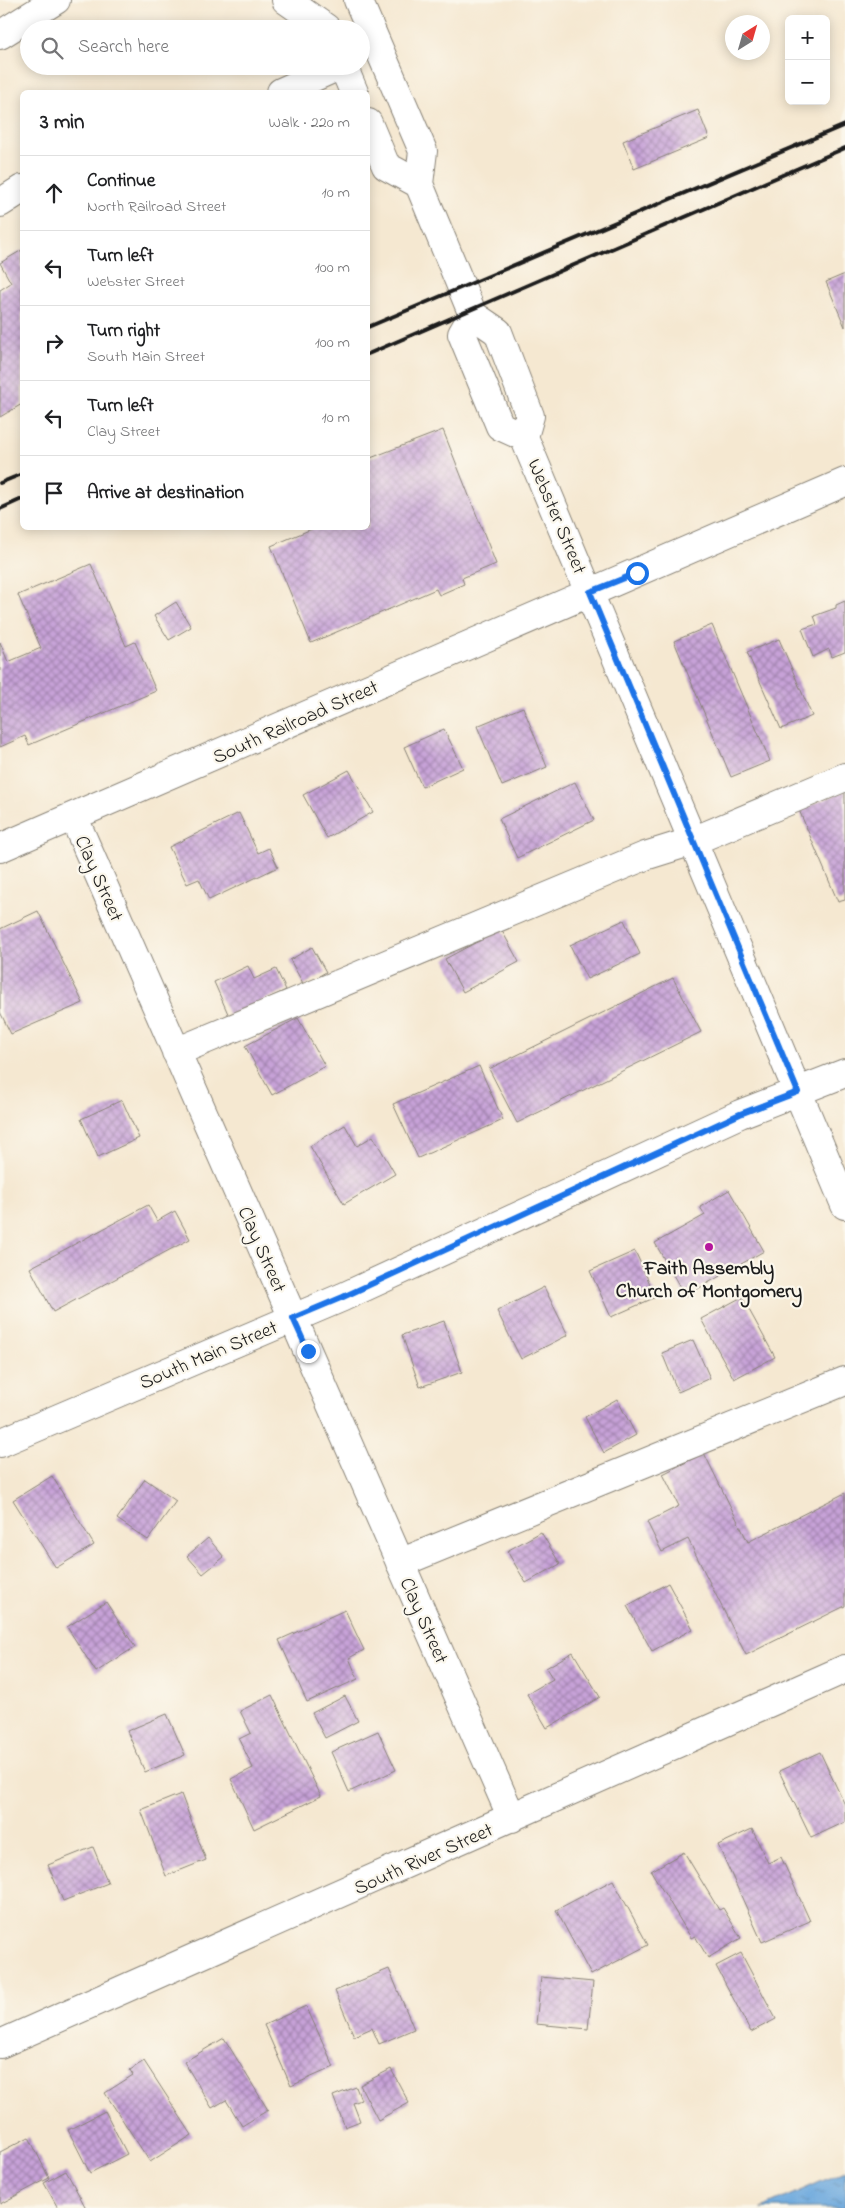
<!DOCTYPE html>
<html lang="en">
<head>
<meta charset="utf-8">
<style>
	body { margin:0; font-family:"Indie Flower",sans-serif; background:#f6f6f6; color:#202124 }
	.controls { position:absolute; right:15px; top:15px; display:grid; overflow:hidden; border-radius:8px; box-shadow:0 2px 12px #0003 }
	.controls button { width:45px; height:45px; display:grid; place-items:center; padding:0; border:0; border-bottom:1px solid #e0e0e0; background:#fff; color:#202124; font:25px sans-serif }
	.compass { position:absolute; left:725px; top:15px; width:45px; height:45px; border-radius:50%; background:#fff; box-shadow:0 2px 12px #0003; rotate:37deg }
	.stop { position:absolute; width:15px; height:15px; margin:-11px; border:4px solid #1a73e8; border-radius:50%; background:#fff }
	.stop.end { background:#1a73e8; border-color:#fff; box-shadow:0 1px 5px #0008 }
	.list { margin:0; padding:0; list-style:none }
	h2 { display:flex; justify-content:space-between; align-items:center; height:65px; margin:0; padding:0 20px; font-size:21px }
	h2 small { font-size:16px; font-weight:400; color:#757577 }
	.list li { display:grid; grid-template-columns:32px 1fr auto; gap:15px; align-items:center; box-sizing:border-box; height:75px; padding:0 20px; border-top:1px solid #e0e0e0 }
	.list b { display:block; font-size:19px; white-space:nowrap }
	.list p { margin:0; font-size:16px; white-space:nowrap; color:#757577 }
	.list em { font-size:16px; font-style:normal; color:#757577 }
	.icon { flex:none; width:28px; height:28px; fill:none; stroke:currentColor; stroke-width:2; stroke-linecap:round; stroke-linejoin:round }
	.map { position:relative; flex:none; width:845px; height:2208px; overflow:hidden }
	.search { position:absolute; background:#fff; box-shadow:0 2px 12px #0003; left:20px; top:20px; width:350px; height:55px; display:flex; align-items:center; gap:12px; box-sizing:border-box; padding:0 18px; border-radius:28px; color:#757577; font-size:19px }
	.panel { position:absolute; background:#fff; box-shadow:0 2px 12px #0003; left:20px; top:90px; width:350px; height:440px; border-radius:8px }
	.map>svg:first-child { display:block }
	.water { fill:url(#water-ripples); stroke:#44627c }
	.building { fill:url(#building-cross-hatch) }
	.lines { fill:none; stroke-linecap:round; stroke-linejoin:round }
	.minor-casing { stroke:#888276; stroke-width:30 }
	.major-casing { stroke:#888276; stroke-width:30 }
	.minor { stroke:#fff; stroke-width:28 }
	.major { stroke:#fff; stroke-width:28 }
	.rail { stroke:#1c1c1c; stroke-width:4 }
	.route { stroke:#1a73e8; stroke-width:6 }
	.poi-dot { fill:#b5179e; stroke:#fbf7ec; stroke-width:2 }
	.labels { text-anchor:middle; stroke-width:4.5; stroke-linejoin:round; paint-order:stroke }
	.street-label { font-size:20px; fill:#1c1c1c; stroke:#fbf7ec }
	.poi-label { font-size:20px; font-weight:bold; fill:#1c1c1c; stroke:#fbf7ec }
</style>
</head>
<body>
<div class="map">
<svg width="845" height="2208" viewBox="0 0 845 2208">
	<defs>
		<pattern id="water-ripples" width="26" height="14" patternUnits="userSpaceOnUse" patternTransform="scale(1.25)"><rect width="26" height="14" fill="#6ca8dd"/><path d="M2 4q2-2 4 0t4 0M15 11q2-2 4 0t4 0" fill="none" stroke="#5888b2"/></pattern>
		<pattern id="building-cross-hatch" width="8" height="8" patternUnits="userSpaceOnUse" patternTransform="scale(1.25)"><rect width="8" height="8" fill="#c7a2d8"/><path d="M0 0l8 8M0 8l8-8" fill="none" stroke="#a183ae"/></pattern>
	</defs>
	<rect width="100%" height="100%" fill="#fbf7ec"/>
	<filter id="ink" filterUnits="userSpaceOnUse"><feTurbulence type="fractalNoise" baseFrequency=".02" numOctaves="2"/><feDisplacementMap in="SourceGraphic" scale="10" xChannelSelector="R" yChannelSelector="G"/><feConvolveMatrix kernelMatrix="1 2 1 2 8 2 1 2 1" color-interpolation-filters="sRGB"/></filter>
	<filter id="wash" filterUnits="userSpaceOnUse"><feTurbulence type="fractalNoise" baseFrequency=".0096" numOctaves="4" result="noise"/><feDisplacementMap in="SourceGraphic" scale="20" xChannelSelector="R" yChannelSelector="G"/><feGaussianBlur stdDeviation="1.12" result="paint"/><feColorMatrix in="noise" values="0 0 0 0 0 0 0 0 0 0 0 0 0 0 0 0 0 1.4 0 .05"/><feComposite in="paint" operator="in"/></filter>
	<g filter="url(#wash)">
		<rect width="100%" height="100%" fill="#f5e8d1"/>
		<path class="water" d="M845,2171V2208H761Z"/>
		<g id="blocks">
			<path class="building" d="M698,110L709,138L634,169L623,141Z
				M22,250V404L0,417V290L11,283L0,263Z
				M845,274V327L826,282Z
				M443,430L496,564L462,578L464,584L439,595L436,589L311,643L271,546L314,528H368V459Z
				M91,564L126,646L135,642L156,691L29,745L25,736L0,747V642L8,662L41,648L18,595Z
				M845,601V652L832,657L829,649L813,657L802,629L817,624L814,616L836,608V605Z
				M176,602L191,627L169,640L154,616Z
				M712,625L770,761L731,777L674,641Z
				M779,639L812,716L781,729L747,652Z
				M523,707L547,767L502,786L477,726Z
				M444,729L463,768L422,787L404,747Z
				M349,770L373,812L327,838L303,795Z
				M575,782L594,820L517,858L499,819Z
				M845,791V900L838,902L799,810Z
				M239,813L258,853L269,848L278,867L209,900L199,879L187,884L169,847Z
				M38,911L83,1003L11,1034L0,1012V929Z
				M624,920L640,954L587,979L570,945Z
				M501,929L519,962L463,992L445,959Z
				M312,947L326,972L304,985L290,960Z
				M248,966L254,979L276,969L286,990L229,1016L214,982Z
				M673,978L701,1032L517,1123L489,1069Z
				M298,1018L325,1066L272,1095L245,1046Z
				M479,1066L503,1120L418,1158L393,1104Z
				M122,1100L139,1138L98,1157L81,1119Z
				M345,1125L357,1146L373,1136L395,1174L344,1204L310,1146Z
				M729,1190L764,1251L685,1296L655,1243L705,1215L700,1207Z
				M148,1205L157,1221L175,1211L190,1239L53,1312L30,1268Z
				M635,1251L656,1297L611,1317L590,1271Z
				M544,1287L568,1335L521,1359L497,1311Z
				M742,1297L775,1357L734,1379L701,1319Z
				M444,1321L462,1372L420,1387L402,1335Z
				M693,1340L710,1378L678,1392L662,1353Z
				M617,1399L636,1435L604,1453L585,1417Z
				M704,1453L748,1542L845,1493V1606L746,1655L688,1539L662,1552L647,1522L679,1506L663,1474Z
				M52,1476L94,1545L56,1568L13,1500Z
				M145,1479L176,1501L148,1540L117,1519Z
				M541,1532L560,1564L526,1583L507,1551Z
				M208,1538L224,1557L203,1574L187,1556Z
				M668,1583L693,1629L652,1651L627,1606Z
				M106,1602L135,1647L96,1672L67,1627Z
				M345,1610L364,1650L349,1658L358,1679L307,1702L279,1640Z
				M573,1652L600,1697L547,1728L527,1694L553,1679L546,1668Z
				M272,1695L321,1796L254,1829L231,1779L253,1768L239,1739L251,1733L240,1711Z
				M345,1696L358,1721L325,1738L312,1713Z
				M167,1714L185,1755L145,1772L127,1731Z
				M378,1731L396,1770L349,1792L331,1752Z
				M820,1752L845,1805V1822L811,1838L779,1771Z
				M181,1794L206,1860L166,1876L141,1810Z
				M752,1829L768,1863L781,1857L810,1921L762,1942L718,1845Z
				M93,1847L108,1883L63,1901L48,1865Z
				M684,1852L719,1910L723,1908L741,1938L708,1958L695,1936L691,1938L651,1871Z
				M613,1880L648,1945L591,1975L556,1910Z
				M741,1953L776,2019L751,2032L716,1966Z
				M389,1969L414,2029L379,2044L372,2028L354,2036L335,1991Z
				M541,1977L593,1982L588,2029L536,2024Z
				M306,2006L334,2067L291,2086L264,2025Z
				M224,2038L268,2110L242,2126L226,2100L212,2108L184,2062Z
				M144,2061L192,2135L150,2162L105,2093L133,2075L130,2070Z
				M391,2069L409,2103L378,2120L360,2085Z
				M356,2087L361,2100L353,2103L360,2121L345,2127L333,2096Z
				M105,2111L127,2154L90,2173L68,2130Z
				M29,2137L49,2178L0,2204V2152Z
				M66,2171L86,2208H58L44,2183Z"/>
		</g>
	</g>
	<g filter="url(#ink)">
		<use href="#blocks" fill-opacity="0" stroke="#888276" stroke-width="1"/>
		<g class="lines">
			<defs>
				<path id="minor" d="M358,0L423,151L419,184L426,201L473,315L498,332L530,416L524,437L845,1205
					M343,66L354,92
					M281,92L339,66
					M368,123L386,166L419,184
					M0,203L22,189
					M473,315L462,334L500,426L524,437
					M74,818L512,1818
					M0,848L845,482
					M176,1052L645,856L693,841L845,777
					M0,1443L343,1297L740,1114L845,1073
					M400,1563L845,1381
					M0,2044L845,1669"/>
				<path id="major" d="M286,0L326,28
					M0,35L56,0"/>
			</defs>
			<use href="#minor" class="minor-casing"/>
			<use href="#major" class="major-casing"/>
			<use href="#minor" class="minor"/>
			<use href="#major" class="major"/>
			<path class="rail" d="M368,327L845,125
				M368,354L845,148
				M0,483L22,474
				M0,509L22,499"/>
		</g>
	</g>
	<g class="lines" filter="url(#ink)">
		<path class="route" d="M308,1351L293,1318L343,1297L740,1114L798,1092L590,592L637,573"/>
	</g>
	<circle class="poi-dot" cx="709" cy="1247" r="5"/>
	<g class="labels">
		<g class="street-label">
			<text transform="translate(558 516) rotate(67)" y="7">Webster Street</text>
			<text transform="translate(295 721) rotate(-24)" y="7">South Railroad Street</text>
			<text transform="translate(100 878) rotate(66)" y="7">Clay Street</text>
			<text transform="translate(263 1249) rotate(66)" y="7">Clay Street</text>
			<text transform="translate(208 1354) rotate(-23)" y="7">South Main Street</text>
			<text transform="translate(425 1620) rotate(66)" y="7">Clay Street</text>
			<text transform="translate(423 1858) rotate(-24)" y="7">South River Street</text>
		</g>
		<g class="poi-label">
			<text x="709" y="1274">Faith Assembly<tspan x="709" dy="23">Church of Montgomery</tspan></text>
		</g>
	</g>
</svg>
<div class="controls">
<button>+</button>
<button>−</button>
</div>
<svg class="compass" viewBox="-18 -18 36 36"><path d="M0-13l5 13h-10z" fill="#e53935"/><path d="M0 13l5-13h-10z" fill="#757577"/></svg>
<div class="stop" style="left:637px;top:573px"></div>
<div class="stop end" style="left:308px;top:1351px"></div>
<div class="search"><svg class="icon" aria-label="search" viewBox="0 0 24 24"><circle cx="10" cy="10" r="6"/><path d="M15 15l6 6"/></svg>Search here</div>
<section class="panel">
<h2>3 min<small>Walk · 220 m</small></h2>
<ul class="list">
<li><svg class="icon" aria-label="ahead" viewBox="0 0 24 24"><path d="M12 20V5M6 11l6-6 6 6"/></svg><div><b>Continue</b><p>North Railroad Street</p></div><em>10 m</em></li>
<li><svg class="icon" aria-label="left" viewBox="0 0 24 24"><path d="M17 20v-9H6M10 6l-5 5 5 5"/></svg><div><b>Turn left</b><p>Webster Street</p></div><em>100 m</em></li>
<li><svg class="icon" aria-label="right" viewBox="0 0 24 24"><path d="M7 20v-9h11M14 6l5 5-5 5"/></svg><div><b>Turn right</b><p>South Main Street</p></div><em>100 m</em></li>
<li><svg class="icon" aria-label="left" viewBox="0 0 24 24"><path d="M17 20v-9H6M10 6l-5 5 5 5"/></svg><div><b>Turn left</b><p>Clay Street</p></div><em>10 m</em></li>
<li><svg class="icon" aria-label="arrive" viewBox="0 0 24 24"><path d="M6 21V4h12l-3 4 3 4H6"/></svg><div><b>Arrive at destination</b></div></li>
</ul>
</section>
</div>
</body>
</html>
